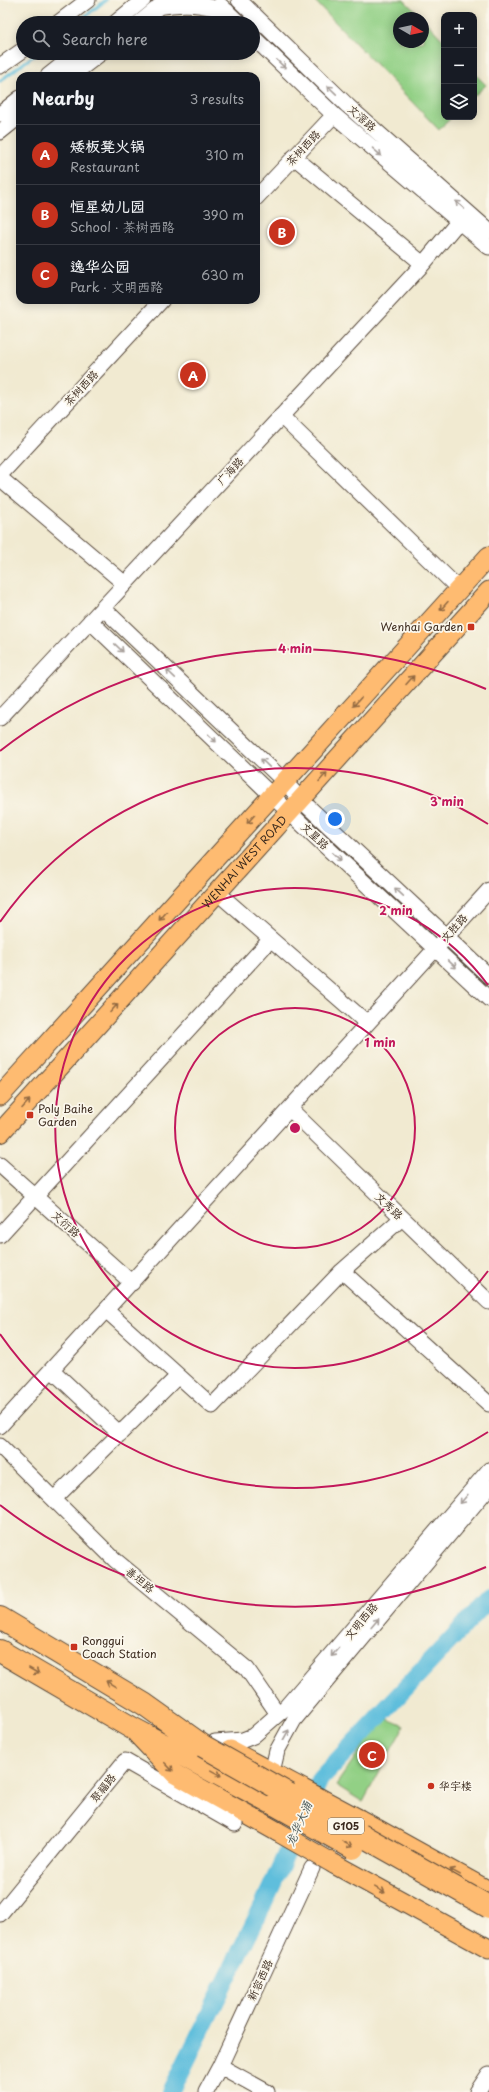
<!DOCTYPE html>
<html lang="en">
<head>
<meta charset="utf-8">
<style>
	body { margin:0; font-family:"Playpen Sans","LXGW WenKai TC",sans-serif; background:#20242c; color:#f1f3f6 }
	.controls { position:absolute; right:12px; top:12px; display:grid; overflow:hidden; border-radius:8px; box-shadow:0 2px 10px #0003 }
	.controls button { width:36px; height:36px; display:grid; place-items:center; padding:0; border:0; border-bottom:1px solid #363941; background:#171b24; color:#f1f3f6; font:20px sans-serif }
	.compass { position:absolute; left:393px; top:12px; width:36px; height:36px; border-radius:50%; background:#171b24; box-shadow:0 2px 10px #0003; rotate:99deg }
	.you { position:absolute; left:335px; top:819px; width:14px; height:14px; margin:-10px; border:3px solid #fff; border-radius:50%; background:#1a73e8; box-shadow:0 0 0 6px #1a73e833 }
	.badge { display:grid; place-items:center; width:26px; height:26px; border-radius:50%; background:#c8321e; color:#fff; font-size:13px; font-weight:700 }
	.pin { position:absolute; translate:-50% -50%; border:2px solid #fff; box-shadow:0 1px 4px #0006 }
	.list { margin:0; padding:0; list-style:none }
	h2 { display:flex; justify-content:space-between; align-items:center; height:52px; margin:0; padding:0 16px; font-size:17px }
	h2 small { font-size:13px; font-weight:400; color:#9ea1a6 }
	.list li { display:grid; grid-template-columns:26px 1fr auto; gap:12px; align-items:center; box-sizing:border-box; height:60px; padding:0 16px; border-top:1px solid #363941 }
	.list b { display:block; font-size:15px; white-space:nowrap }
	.list p { margin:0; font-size:13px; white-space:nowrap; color:#9ea1a6 }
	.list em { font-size:13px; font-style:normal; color:#9ea1a6 }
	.icon { flex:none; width:22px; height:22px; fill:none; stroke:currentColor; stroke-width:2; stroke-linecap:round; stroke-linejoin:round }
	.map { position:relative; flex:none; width:489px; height:2092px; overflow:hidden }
	.search { position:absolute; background:#171b24; box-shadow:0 2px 10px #0003; left:16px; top:16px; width:244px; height:44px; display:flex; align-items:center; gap:10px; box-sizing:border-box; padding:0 14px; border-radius:22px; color:#9ea1a6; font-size:15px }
	.panel { position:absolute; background:#171b24; box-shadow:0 2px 10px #0003; left:16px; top:72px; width:244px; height:232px; border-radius:12px }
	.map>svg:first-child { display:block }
	.green { fill:#92d085; stroke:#667d52 }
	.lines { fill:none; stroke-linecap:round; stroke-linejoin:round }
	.stream { stroke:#5ebedc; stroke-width:3 }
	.river { stroke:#5ebedc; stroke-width:18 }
	.minor-casing { stroke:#564739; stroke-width:17 }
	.major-casing { stroke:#564739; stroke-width:21 }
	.highway-casing { stroke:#564739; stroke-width:24 }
	.minor { stroke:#fff; stroke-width:15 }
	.major { stroke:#febb71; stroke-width:19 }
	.highway { stroke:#febb71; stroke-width:22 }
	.major-bridge-casing { stroke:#564739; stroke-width:21; stroke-linecap:butt }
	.highway-bridge-casing { stroke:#564739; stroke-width:24; stroke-linecap:butt }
	.major-bridge { stroke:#febb71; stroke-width:19 }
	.highway-bridge { stroke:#febb71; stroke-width:22 }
	.oneway { stroke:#a79f9a }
	.oneway2 { stroke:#936b43 }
	.ring { fill:none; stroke:#c2185b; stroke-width:2 }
	.poi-dot { fill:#c8321e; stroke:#fbf7ec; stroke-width:1.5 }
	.labels { text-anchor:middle; stroke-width:3.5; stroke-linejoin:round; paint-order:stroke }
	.shield { fill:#fbf7ec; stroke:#75685c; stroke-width:1 }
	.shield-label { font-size:10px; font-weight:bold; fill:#3b2a1e }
	.street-label { font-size:11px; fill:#3b2a1e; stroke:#fbf7ec }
	.poi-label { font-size:11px; fill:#3b2a1e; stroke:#fbf7ec; text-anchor:start }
	.water-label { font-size:12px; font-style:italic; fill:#465657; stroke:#fbf7ec }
	.centre { fill:#c2185b; stroke:#fbf7ec; stroke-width:2 }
	.ring-label { font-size:12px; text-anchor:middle; font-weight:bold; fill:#c2185b; stroke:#fbf7ec; stroke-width:3.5; stroke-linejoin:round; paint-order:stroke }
</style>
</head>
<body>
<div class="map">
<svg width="489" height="2092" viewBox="0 0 489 2092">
	<rect width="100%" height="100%" fill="#fbf7ec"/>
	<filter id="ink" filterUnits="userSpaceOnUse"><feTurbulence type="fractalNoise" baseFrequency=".025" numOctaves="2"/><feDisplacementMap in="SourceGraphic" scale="8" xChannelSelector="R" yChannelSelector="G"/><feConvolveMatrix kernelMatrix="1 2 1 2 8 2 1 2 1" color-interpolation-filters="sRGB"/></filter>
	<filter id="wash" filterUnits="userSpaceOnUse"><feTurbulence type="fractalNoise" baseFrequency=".012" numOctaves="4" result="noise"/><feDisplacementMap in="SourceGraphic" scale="16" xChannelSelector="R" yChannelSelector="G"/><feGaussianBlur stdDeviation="0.9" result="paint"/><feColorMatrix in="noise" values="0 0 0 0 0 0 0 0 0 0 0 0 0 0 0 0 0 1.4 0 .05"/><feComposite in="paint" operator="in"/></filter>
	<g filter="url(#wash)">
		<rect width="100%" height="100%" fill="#f1ead1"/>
		<path class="green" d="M314,0H404L422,18H399V42H423V19L444,41V117H452L439,130Z
			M474,73L486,85L474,96Z
			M383,1717L404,1726L363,1802L336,1785Z"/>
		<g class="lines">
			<path class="stream" d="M77,23L106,0
				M0,81L37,53"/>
			<path class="river" d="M171,2092L263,1905L320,1779L489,1599"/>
		</g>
	</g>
	<g filter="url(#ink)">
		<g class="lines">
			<defs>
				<path id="minor" d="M239,0L348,106L489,231
					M220,5L239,23
					M158,7C186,2 200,4 227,11
					M58,23L88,0
					M115,23L143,0
					M139,23L166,1
					M253,37L334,115L489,247
					M0,66L23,50
					M48,76L77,53
					M71,76L101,53
					M0,114L20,98
					M0,132L20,116
					M294,157L423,264
					M256,198L334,115
					M281,416L459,589
					M0,475L162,300
					M0,478L125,584
					M103,608L285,782L302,801L489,976
					M90,621L290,813L489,999
					M0,718L423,264L458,222
					M218,893L367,1023
					M290,1109L489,1302
					M0,1165L132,1283
					M0,1235L271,939
					M342,1271L489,1404
					M107,1311L212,1406L342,1271L402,1218
					M53,1371L120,1434
					M0,1426L489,890
					M0,1446L115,1560L247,1669L278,1714
					M54,1499L178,1376
					M215,1742L243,1740L253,1736L285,1708L489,1470
					M272,1772L277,1751L294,1720L489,1487
					M0,1914L125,1761L235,1824
					M220,2066L267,2092
					M206,2092L220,2066L312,1868
					M477,2092L489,2074"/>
				<g id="major">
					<path d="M0,1096L489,556"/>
					<path id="s1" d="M0,1133L489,591"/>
					<path d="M137,1734L175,1774L278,1832"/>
					<path d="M230,1750L303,1789"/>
					<path d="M359,1819L489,1891"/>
					<path d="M334,1864L489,1949"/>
				</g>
				<path id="highway" d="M0,1618L144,1704L203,1746
					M0,1651L132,1728L276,1805"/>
			</defs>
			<use href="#minor" class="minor-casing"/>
			<use href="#major" class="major-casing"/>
			<use href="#highway" class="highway-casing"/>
			<use href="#minor" class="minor"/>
			<use href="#major" class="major"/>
			<use href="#highway" class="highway"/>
			<defs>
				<path id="major-bridge" d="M303,1789L359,1819
					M278,1832L334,1864"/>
				<path id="highway-bridge" d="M203,1746L489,1907
					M276,1805L353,1848"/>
			</defs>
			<use href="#major-bridge" class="major-bridge-casing"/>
			<use href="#highway-bridge" class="highway-bridge-casing"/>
			<use href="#major-bridge" class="major-bridge"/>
			<use href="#highway-bridge" class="highway-bridge"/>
		</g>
		<defs><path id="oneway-shaft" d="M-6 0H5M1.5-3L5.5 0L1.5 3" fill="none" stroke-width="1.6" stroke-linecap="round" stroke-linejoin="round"/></defs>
		<g class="oneway">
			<use href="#oneway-shaft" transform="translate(281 64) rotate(44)"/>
			<use href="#oneway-shaft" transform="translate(332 90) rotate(-136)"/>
			<use href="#oneway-shaft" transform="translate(377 152) rotate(41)"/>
			<use href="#oneway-shaft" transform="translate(460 205) rotate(-138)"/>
			<use href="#oneway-shaft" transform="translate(119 648) rotate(44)"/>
			<use href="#oneway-shaft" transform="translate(171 674) rotate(-136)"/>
			<use href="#oneway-shaft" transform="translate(212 738) rotate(44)"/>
			<use href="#oneway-shaft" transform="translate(265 763) rotate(-136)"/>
			<use href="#oneway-shaft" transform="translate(337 857) rotate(43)"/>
			<use href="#oneway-shaft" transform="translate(399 892) rotate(-137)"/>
			<use href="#oneway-shaft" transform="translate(452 964) rotate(43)"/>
			<use href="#oneway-shaft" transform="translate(464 1499) rotate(130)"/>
			<use href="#oneway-shaft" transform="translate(375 1623) rotate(-50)"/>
			<use href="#oneway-shaft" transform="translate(335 1652) rotate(131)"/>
			<use href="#oneway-shaft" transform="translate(286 1735) rotate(-61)"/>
		</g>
		<g class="oneway2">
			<use href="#oneway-shaft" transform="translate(444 606) rotate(132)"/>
			<use href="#oneway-shaft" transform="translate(410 680) rotate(-48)"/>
			<use href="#oneway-shaft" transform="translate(357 702) rotate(132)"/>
			<use href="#oneway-shaft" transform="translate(323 777) rotate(-48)"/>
			<use href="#oneway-shaft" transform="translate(251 819) rotate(132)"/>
			<use href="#oneway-shaft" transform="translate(163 916) rotate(132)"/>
			<use href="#oneway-shaft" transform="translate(114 1008) rotate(-48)"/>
			<use href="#oneway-shaft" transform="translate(26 1104) rotate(-48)"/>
			<use href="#oneway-shaft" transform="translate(34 1671) rotate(30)"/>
			<use href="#oneway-shaft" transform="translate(111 1684) rotate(-149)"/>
			<use href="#oneway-shaft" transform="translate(169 1767) rotate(46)"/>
			<use href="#oneway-shaft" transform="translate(216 1773) rotate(29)"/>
			<use href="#oneway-shaft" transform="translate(347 1844) rotate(29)"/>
			<use href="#oneway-shaft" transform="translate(455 1872) rotate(-151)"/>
			<use href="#oneway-shaft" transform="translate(380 1890) rotate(29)"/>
		</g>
	</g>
	<g class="ring">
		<circle cx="295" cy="1128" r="120"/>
		<path d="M488 1271A240 240 0 1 1 488 985"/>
		<path d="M488 1432A360 360 0 0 1 0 1334M0 922A360 360 0 0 1 488 824"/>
		<path d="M486 1567A479 479 0 0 1 0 1505M0 751A479 479 0 0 1 486 689"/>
	</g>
	<g class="poi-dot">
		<rect x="467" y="623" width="8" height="8" rx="2"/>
		<rect x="26" y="1111" width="8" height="8" rx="2"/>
		<rect x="70" y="1643" width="8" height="8" rx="2"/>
		<circle cx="431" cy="1786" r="4"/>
	</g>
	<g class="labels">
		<rect class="shield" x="328" y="1818" width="36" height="16" rx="3"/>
		<g class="shield-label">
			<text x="346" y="1830">G105</text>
		</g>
		<g class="street-label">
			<text transform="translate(362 118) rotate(42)" y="4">文滘路</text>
			<text transform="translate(303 148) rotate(-47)" y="4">茶树西路</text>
			<text transform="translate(81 388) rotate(-47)" y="4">茶树西路</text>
			<text transform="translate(230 471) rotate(-47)" y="4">广海路</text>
			<text transform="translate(315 836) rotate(43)" y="4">文星路</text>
			<text dy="4" stroke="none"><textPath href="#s1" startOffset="365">WENHAI WEST ROAD</textPath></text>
			<text transform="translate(454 928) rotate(-48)" y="4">文胜路</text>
			<text transform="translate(389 1206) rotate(44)" y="4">文秀路</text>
			<text transform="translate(66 1224) rotate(42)" y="4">文衍路</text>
			<text transform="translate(140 1580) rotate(40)" y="4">善坦路</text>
			<text transform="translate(361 1621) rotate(-50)" y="4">文明西路</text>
			<text transform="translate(103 1788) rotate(-51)" y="4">聚福路</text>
			<text transform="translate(260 1980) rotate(-65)" y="4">新容西路</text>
		</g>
		<g class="poi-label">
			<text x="463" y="631" text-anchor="end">Wenhai Garden</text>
			<text x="38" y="1113">Poly Baihe<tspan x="38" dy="13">Garden</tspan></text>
			<text x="82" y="1645">Ronggui<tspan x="82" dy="13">Coach Station</tspan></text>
			<text x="439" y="1790">华宇楼</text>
		</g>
		<g class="water-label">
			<text transform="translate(299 1824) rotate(-66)" y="4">龙华大涌</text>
		</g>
	</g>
	<circle cx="295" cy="1128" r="6" class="centre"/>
	<g class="ring-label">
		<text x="295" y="653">4 min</text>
		<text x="447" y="806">3 min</text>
		<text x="396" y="915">2 min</text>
		<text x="380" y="1047">1 min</text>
	</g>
</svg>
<div class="controls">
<button>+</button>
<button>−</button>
<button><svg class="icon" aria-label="layers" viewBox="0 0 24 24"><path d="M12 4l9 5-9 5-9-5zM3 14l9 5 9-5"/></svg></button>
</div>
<svg class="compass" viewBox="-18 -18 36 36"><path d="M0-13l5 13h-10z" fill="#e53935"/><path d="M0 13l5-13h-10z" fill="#9ea1a6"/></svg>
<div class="you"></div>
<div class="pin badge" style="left:193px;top:375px">A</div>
<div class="pin badge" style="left:282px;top:232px">B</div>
<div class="pin badge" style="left:372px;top:1755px">C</div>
<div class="search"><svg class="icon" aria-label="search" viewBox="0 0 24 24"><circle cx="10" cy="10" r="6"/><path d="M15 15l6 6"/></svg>Search here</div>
<section class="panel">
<h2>Nearby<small>3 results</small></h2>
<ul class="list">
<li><span class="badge">A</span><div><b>矮板凳火锅</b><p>Restaurant</p></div><em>310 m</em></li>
<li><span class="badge">B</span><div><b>恒星幼儿园</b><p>School · 茶树西路</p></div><em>390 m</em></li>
<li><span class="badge">C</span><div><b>逸华公园</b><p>Park · 文明西路</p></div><em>630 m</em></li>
</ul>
</section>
</div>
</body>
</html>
